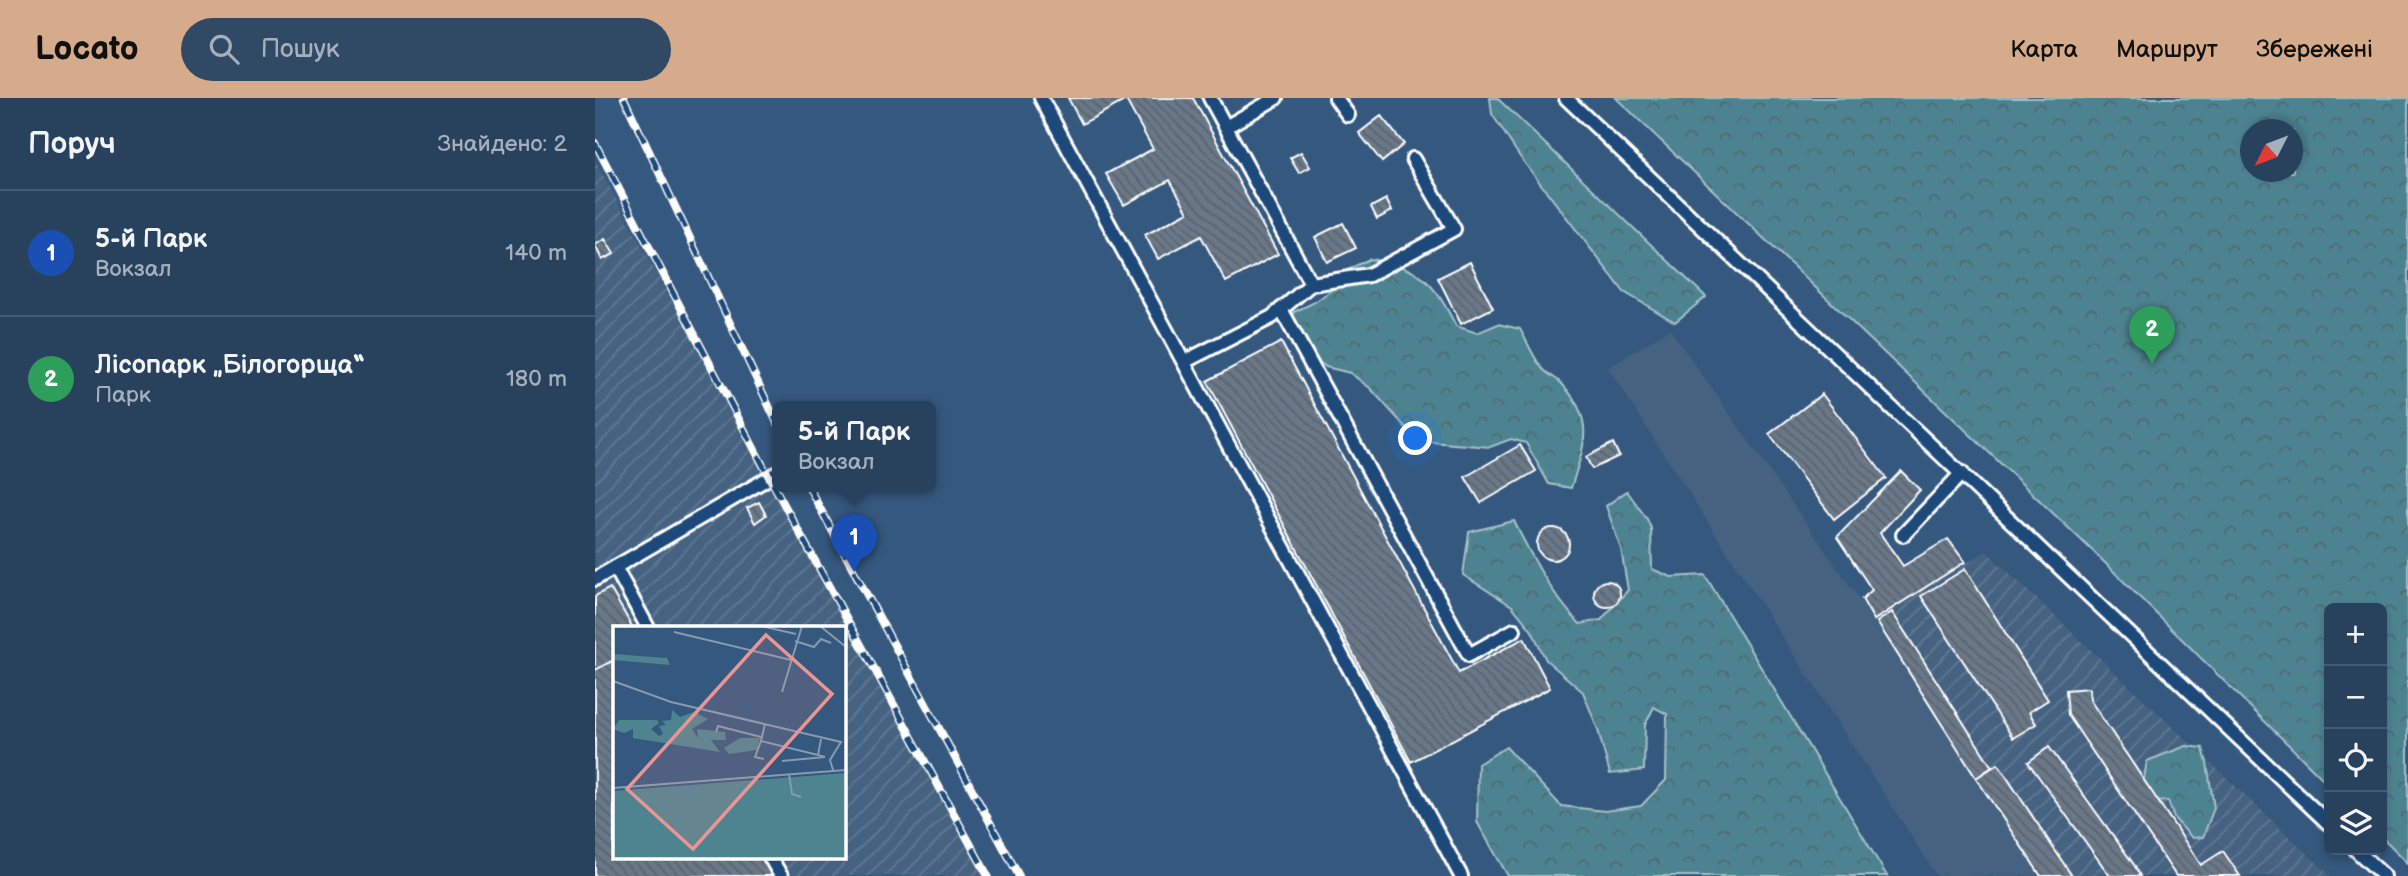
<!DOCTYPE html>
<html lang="uk">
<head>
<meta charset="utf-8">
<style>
	body { margin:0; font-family:"Balsamiq Sans",sans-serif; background:#304964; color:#f1f3f6 }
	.controls { position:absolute; right:21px; bottom:21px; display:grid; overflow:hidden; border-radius:10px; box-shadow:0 4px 10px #0003 }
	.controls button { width:63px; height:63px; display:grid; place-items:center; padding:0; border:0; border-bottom:2px solid #445b73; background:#28425e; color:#f1f3f6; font:35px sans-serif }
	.compass { position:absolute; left:1645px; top:21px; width:63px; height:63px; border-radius:50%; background:#28425e; box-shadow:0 4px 10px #0003; rotate:228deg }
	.you { position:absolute; left:821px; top:341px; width:24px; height:24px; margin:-18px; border:5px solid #fff; border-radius:50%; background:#1a73e8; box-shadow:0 0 0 10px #1a73e833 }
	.badge { display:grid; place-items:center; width:46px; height:46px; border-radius:50%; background:#d6ab8b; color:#fff; font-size:23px; font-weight:700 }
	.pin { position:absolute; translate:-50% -58px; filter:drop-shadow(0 2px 4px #0008) }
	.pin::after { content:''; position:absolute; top:37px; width:24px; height:21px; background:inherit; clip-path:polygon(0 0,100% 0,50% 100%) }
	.popup { position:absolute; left:177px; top:303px; width:164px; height:91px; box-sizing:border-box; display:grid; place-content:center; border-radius:10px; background:#28425e; filter:drop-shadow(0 2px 5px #0005); font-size:23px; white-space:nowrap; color:#a5b0bc }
	.popup b { font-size:26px; color:#f1f3f6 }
	.popup::after { content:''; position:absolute; left:50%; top:100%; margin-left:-14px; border:14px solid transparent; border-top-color:#28425e }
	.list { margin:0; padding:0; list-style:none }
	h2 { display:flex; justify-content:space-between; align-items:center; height:91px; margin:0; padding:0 28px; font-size:30px }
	h2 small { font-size:23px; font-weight:400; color:#a5b0bc }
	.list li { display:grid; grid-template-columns:46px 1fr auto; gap:21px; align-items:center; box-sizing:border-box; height:126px; padding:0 28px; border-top:2px solid #445b73 }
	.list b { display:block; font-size:26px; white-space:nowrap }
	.list p { margin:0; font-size:23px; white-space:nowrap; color:#a5b0bc }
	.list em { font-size:23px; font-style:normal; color:#a5b0bc }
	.icon { flex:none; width:38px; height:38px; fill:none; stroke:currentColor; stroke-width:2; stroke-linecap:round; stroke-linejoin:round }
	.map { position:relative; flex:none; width:1813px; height:778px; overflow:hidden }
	header { display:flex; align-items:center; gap:42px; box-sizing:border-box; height:98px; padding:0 35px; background:#d6ab8b; color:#111 }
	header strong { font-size:33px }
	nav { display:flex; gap:38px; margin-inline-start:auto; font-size:24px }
	.search { width:490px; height:63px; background:#304964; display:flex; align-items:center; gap:18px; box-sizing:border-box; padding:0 24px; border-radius:38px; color:#a5b0bc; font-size:26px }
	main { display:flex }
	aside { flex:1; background:#28425e }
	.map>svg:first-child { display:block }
	.built { fill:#446281 }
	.industrial { fill:url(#industrial-furrows); fill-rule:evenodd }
	.forest { fill:url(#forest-crowns); stroke:#a6c1c8; stroke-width:2; fill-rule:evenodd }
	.building { fill:url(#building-back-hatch); stroke:#fff; stroke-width:2 }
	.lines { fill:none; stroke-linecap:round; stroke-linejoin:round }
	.service-casing { stroke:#fff; stroke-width:18 }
	.service { stroke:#1f4a7a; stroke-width:12 }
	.rail-casing { stroke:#fff; stroke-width:8 }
	.rail { stroke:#1f4a7a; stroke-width:5; stroke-dasharray:16; stroke-linecap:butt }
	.inset-road { fill:none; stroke:#869bb2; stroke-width:2 }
	.view { fill:#ea9494; fill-opacity:0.15; stroke:#ea9494; stroke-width:3.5 }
	.inset-edge { fill:none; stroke:#fff; stroke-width:3.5 }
</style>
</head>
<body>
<header>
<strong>Locato</strong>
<div class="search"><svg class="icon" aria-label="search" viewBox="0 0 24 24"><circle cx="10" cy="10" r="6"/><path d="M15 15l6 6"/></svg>Пошук</div>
<nav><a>Карта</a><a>Маршрут</a><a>Збережені</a></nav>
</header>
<main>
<aside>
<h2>Поруч<small>Знайдено: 2</small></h2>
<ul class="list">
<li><span class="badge" style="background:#1a4fb4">1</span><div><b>5-й Парк</b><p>Вокзал</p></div><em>140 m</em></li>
<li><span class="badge" style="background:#2e9e5b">2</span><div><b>Лісопарк „Білогорща“</b><p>Парк</p></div><em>180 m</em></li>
</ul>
</aside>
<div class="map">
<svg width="1813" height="778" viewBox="0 0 1813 778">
	<defs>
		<pattern id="industrial-furrows" width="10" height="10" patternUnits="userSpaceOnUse" patternTransform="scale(1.75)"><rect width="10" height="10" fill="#446281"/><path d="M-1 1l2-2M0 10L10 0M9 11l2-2" fill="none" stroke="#607a94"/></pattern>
		<pattern id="forest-crowns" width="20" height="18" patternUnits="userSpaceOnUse" patternTransform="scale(1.75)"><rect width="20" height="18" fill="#4e8390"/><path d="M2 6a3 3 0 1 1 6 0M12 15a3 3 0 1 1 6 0" fill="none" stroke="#4d6a71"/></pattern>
		<pattern id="building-back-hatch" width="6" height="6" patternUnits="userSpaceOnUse" patternTransform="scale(1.75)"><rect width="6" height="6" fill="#687888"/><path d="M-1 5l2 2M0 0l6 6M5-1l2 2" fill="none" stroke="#5a626a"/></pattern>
	</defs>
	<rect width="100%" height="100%" fill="#35587e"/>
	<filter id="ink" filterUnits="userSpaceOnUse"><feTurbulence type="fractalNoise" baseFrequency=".0143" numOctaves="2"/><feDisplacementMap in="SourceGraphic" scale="14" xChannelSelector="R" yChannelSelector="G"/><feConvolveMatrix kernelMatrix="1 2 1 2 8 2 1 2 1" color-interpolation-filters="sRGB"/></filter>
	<g filter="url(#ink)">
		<path class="built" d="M1075,231L1279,522L1443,778H1342L1013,270Z"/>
		<path class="industrial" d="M0,62L389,778H0ZM19,530H248V759H19Z
			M1391,453L1736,778H1443L1279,522Z"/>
		<path class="forest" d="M895,0H902L1111,199L1080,224L1029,194L925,59L897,16Z
			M1021,0H1813V765L1787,739V510H1734V687L1503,458ZM1656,32H1698V74H1656Z
			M774,161C826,169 838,183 861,228L882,235L903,226L925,231C932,243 938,259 947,270C953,277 962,280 968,287C1001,324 989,348 976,390L954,386L931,345L916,341L895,349L823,343L775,290L755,275L731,269L712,255L698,237L699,214L720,204L738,191L752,172Z
			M1032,393L1052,421L1056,430L1057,471L1076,479L1110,477L1292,778H913L882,724L883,666L911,649L966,708L1010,713L1046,708L1071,682L1072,616L1059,609L1050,627L1049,672L1015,676L1003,632L988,594L951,562L937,533L917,508L868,477L874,434L919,423C937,460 957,497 985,526L1006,522L1033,492L1026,451L1011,408Z
			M1591,648L1608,650L1612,665L1619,710L1608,739L1597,740L1579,720L1573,703L1560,704L1547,693L1552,663Z"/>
		<path class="building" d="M473,0H598L683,156L631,184L606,138L563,161L550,137L593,114L575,82L529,107L511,76L558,51L531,2L487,26Z
			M786,18L809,46L787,64L764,35Z
			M706,54L715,69L704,75L695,60Z
			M791,101L797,113L782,121L776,109Z
			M748,125L761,150L732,164L720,139Z
			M10,141L19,156L7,162L0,147Z
			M875,164L898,210L866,226L843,180Z
			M686,244L864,575L929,540L955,590L816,664L612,283Z
			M1227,296L1291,380L1239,421L1174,336Z
			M1018,345L1024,358L997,371L991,359Z
			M925,347L941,373L886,405L870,379Z
			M1306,373L1325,392L1285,435L1308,468L1353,441L1370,464L1279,522L1267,501L1277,492L1242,439Z
			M164,404L171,417L160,425L152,410Z
			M942 446a16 16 0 1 1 32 0a16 16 0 1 1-32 0Z
			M1370,471L1453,602L1434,614L1441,626L1418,640L1326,498Z
			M999 496a13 13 0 1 1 26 0a13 13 0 1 1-26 0Z
			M15,490L38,530H19V562L0,572V498Z
			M1297,514L1397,669L1381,680L1282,524Z
			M19,562V759H169L180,778H0V572Z
			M1494,590L1495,602L1606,767L1628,753L1645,778H1581L1473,617L1471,592Z
			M1454,649L1540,768L1545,778H1515L1433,664Z
			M1403,666L1477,778H1446L1381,680Z"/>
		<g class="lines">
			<defs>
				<path id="service" d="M446,0L866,778
					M741,0L753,17
					M971,0L1734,726
					M631,29L681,0
					M716,186L774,177L859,131L818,61
					M686,211L874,557L919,532
					M589,264L677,219L716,186L615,0
					M1308,437L1367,375
					M20,469L53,530
					M0,481L182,375
					M1761,752L1789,778
					M175,759L186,778"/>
			</defs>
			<use href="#service" class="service-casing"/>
			<use href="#service" class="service"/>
			<defs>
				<path id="rail" d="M29,0L182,325
					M0,45L174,379L393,778
					M213,388L424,778"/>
			</defs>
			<use href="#rail" class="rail-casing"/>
			<use href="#rail" class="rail"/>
		</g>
	</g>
	<g transform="translate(18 528)">
		<rect width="233" height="233" fill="#35587e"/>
		<path d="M0,28L54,32L57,39L0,34ZM59,84L67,91L81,86L95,93L79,103L85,112L84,103L112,106L113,114H98L107,126L20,112V103L11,107L0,103L6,94H44L46,97L38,103L46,110L50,108L46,100L53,99L49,95L58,94ZM127,112H147L144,124L116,128L111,122ZM233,147V233H0V165Z" fill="#4e8390"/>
		<path class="inset-road" d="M148,0L183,8M207,0L233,21M61,6L178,34M182,15L201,21L208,13L218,17M0,55L58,76L228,116L217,134L220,144M169,66L189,0M152,98L148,115L205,129M103,106L105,100L148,111M208,113L205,129L212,131M148,115L142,131L151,133M169,135L212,131M176,148L179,168L188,171M0,162L233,144"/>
		<path class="view" d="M153,9L219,68L80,223L14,163Z"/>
		<rect width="233" height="233" class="inset-edge"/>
	</g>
</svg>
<div class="controls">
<button>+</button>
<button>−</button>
<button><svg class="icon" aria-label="locate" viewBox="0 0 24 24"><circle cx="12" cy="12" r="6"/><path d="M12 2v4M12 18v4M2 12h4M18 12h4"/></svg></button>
<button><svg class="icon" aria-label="layers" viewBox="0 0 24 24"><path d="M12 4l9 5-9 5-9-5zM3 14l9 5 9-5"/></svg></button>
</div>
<svg class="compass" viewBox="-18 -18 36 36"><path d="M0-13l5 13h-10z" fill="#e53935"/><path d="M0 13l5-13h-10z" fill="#a5b0bc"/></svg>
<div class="you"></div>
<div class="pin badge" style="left:259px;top:474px;background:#1a4fb4">1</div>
<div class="popup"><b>5-й Парк</b>Вокзал</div>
<div class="pin badge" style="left:1557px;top:266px;background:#2e9e5b">2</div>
</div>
</main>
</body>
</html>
